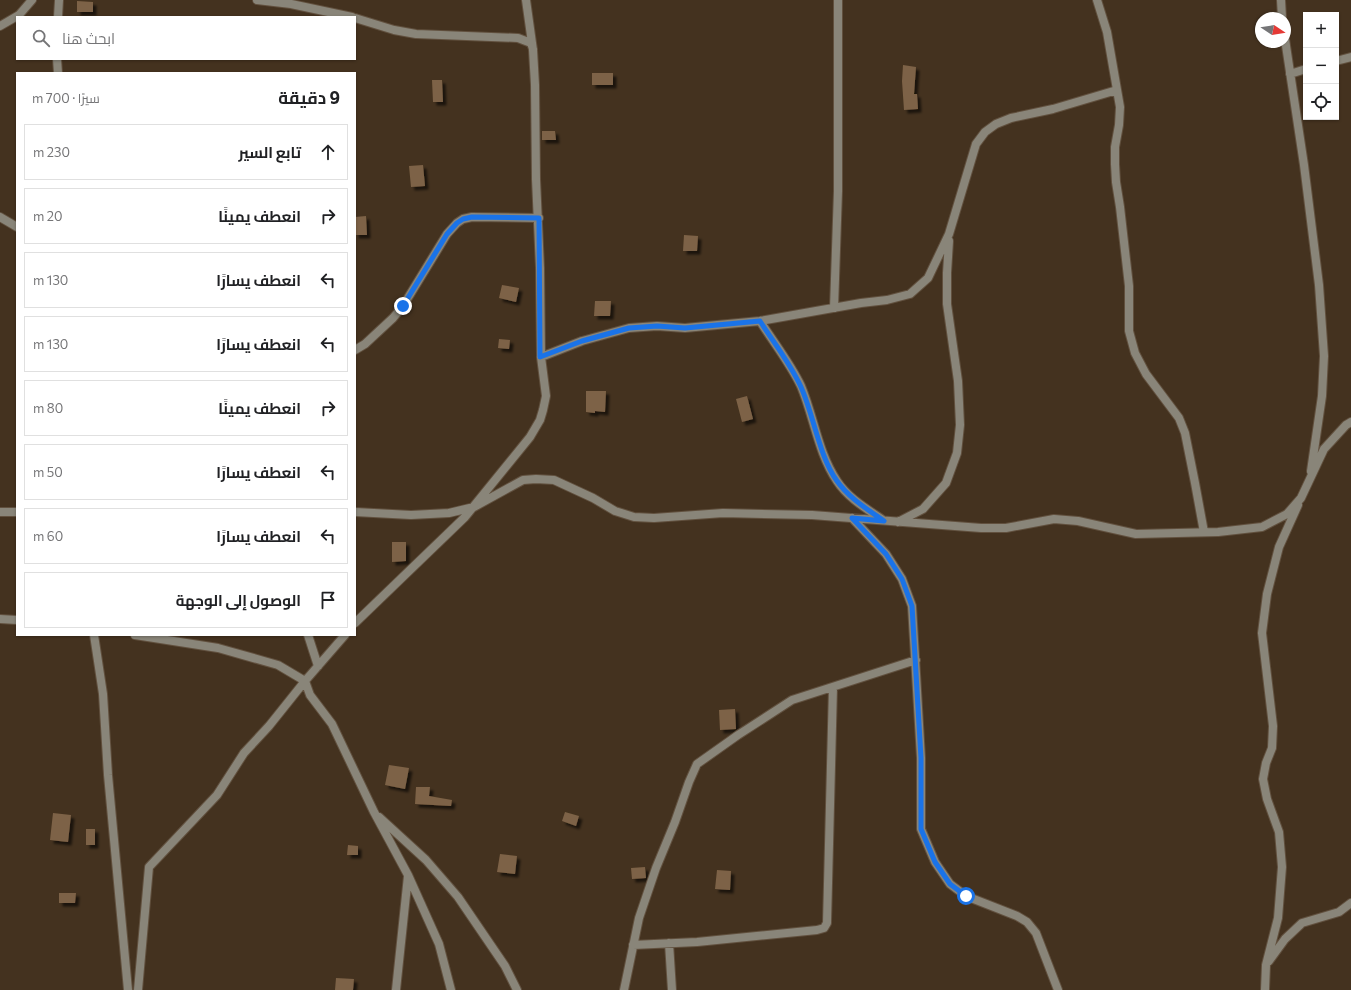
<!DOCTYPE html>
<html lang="ar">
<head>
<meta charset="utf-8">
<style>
	body { margin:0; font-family:Commissioner,Cairo,sans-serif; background:#f2f2f2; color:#202124; direction:rtl }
	.controls { position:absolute; right:12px; top:12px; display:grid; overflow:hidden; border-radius:0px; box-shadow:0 1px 3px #0004 }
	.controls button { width:36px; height:36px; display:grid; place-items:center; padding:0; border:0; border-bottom:1px solid #e0e0e0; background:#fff; color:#202124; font:20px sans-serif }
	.compass { position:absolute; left:1255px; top:12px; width:36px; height:36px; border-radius:50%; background:#fff; box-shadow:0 1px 3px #0004; rotate:102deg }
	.stop { position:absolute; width:12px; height:12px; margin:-9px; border:3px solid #1a73e8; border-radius:50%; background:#fff }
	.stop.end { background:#1a73e8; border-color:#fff; box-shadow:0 1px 4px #0008 }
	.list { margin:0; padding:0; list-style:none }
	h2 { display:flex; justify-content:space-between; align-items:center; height:52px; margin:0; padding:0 16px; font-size:17px }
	h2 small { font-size:13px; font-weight:400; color:#757577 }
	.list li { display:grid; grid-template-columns:26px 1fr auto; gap:12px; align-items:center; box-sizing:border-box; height:56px; margin:0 8px 8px; padding:0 8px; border:1px solid #e0e0e0; border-radius:0px }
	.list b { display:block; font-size:15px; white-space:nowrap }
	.list em { font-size:13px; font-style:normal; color:#757577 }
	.icon { flex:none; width:22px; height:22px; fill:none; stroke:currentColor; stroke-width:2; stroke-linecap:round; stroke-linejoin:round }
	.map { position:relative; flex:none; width:1351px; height:990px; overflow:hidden; direction:ltr }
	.search { position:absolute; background:#fff; box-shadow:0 1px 3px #0004; left:16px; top:16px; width:340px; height:44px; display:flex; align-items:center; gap:10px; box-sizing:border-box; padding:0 14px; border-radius:0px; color:#757577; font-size:15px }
	.panel { position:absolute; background:#fff; box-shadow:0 1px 3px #0004; left:16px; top:72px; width:340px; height:564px; border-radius:0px; direction:rtl }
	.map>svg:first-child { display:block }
	.building { fill:#7d6246; filter:url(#shadow) }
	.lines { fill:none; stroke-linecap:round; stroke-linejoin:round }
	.street-casing { stroke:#61503e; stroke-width:10 }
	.street { stroke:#898579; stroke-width:8 }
	.route { stroke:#1a73e8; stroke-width:5 }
</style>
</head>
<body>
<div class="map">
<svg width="1351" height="990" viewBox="0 0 1351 990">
	<defs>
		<filter id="shadow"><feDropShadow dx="3.5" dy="3.5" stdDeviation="1" flood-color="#0009"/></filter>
	</defs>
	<rect width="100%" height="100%" fill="#44321f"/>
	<path class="building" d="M77,1L93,2V12H77Z
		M903,65L916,67L914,94H917L918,109L904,110L902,81Z
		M592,73H613V85H592Z
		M432,80H442L443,102H433Z
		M542,131H555L556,140H542Z
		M423,165L425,186L411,187L409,166Z
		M366,216L367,235H355V217Z
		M684,235L698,236L697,251H683Z
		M502,285L519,288L516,302L499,298Z
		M595,301H611L610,316H594Z
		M499,339L510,340L509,349L498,348Z
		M586,391H606L605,412L595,411V413L586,412Z
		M747,396L753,419L742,422L736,399Z
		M392,542H406V561L392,562Z
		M735,709L736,729L720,730L719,710Z
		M389,765L409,768L405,789L385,785Z
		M416,787H430L429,796L452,800L451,806L415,804Z
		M565,812L579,816L576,826L562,821Z
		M53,813L71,815L68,842L50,840Z
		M86,829H95V845H86Z
		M348,845L358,846V855H347Z
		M500,854L517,856L515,874L497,872Z
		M645,867L646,878L632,879L631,868Z
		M717,870L731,871L730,890L715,889Z
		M59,893H76L75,903H59Z
		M336,978L354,979L353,990H335Z"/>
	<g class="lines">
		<defs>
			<path id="street" d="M257,0L291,4L352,17
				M1097,0L1107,32L1120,107L1119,125L1115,147V164L1116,182L1120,207L1129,286V331L1135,353L1146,374L1179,418L1185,433L1195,483L1204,532
				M1281,0L1282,18
				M58,17L59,0
				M355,18L394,30L416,34L518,38L531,43L533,49
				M0,26L19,15L32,0
				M1285,39L1304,165L1319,285L1324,356L1322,396L1311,471
				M57,59L58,73
				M1336,61L1351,57
				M1290,74L1306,69
				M0,217L17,227
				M834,308L838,191V0
				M760,321C774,343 790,363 801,386C814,417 818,453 837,481C848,498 867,509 883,520
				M355,350L365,344L393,318L403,306L447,234L457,223L463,219L472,217L539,218
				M541,357L582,341L629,328L657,326L685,328L760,321L861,303L887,300L910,294L928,278L949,234L976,144L985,132L996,124L1011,118L1053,109L1117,90
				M0,512H17
				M355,512L411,515L449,513L474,507L523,480L536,479L554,480L593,498L615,511L634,517L654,518L723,513L812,515L981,528H1006L1054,519L1078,521L1136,534L1218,532L1262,527L1287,514L1301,498L1324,449L1346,425L1351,422
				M852,518L886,554L902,579L912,606L921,758V829L935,862L950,884L966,896L1017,916L1027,922L1036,933L1058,990
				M898,522L923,509L946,483L957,453L960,425L958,381L947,304V273L949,241
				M0,619L17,620
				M355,623L465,517L530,437L540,420L543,410L546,396L541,357L540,268L536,179L535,85L533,50L526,0
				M94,635L103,694L108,775L128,990
				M135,635L218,648L278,665L305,681L310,695L332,724L374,812L408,875L439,944L451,990
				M308,635L318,666
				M379,817L426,860L458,897L505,966L517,990
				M669,943L672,990
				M633,945L697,942L817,930L824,928L827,923L833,687
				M1269,961L1285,939L1302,923L1339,912L1351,903
				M138,990L149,867L217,795L244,753L269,726L305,681L345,635
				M396,990L408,876
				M624,990L639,918L656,868L675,822L689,782L697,764L738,735L792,700L916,660
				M1265,990L1266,965L1278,918L1282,867L1279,832L1267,799L1263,779L1266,763L1272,748L1273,726L1262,633L1267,594L1279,547L1298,505"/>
		</defs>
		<use href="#street" class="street-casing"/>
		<use href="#street" class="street"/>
	</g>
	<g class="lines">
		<path class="route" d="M403,306L447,234L457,223L463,219L472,217L539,218L540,357L582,341L629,328L657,326L685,328L760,321C774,343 790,363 801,387C814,416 819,456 837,481C849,498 867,509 884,521L852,518L886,554L902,579L912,606L921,758V829L935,862L950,884L966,896"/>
	</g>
</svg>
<div class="controls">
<button>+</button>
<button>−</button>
<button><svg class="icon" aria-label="locate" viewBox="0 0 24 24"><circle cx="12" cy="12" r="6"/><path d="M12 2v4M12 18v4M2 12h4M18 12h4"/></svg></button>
</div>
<svg class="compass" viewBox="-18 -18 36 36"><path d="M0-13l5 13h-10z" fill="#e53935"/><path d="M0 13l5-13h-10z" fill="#757577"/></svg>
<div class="stop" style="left:966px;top:896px"></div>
<div class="stop end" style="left:403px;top:306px"></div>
<div class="search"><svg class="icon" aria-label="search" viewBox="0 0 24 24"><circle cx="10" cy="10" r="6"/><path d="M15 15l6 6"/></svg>ابحث هنا</div>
<section class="panel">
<h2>9 دقيقة<small>سيرًا · 700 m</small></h2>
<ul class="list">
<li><svg class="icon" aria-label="ahead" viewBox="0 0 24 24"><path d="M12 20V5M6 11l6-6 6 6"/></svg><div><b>تابع السير</b></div><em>230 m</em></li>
<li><svg class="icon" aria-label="right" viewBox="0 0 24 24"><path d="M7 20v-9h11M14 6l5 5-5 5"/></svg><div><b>انعطف يمينًا</b></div><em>20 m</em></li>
<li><svg class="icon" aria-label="left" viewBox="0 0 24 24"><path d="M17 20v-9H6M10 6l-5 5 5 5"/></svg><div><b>انعطف يسارًا</b></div><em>130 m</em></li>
<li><svg class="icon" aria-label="left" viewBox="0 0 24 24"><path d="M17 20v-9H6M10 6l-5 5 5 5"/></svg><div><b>انعطف يسارًا</b></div><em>130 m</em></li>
<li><svg class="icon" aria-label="right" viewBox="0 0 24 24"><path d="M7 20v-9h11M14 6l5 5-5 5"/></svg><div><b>انعطف يمينًا</b></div><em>80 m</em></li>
<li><svg class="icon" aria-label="left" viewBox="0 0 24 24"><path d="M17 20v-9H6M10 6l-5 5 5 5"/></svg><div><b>انعطف يسارًا</b></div><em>50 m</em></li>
<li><svg class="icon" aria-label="left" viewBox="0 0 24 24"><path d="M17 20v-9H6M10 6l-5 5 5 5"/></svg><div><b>انعطف يسارًا</b></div><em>60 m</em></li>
<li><svg class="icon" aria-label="arrive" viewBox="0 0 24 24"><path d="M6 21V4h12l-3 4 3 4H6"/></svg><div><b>الوصول إلى الوجهة</b></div></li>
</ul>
</section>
</div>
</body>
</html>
